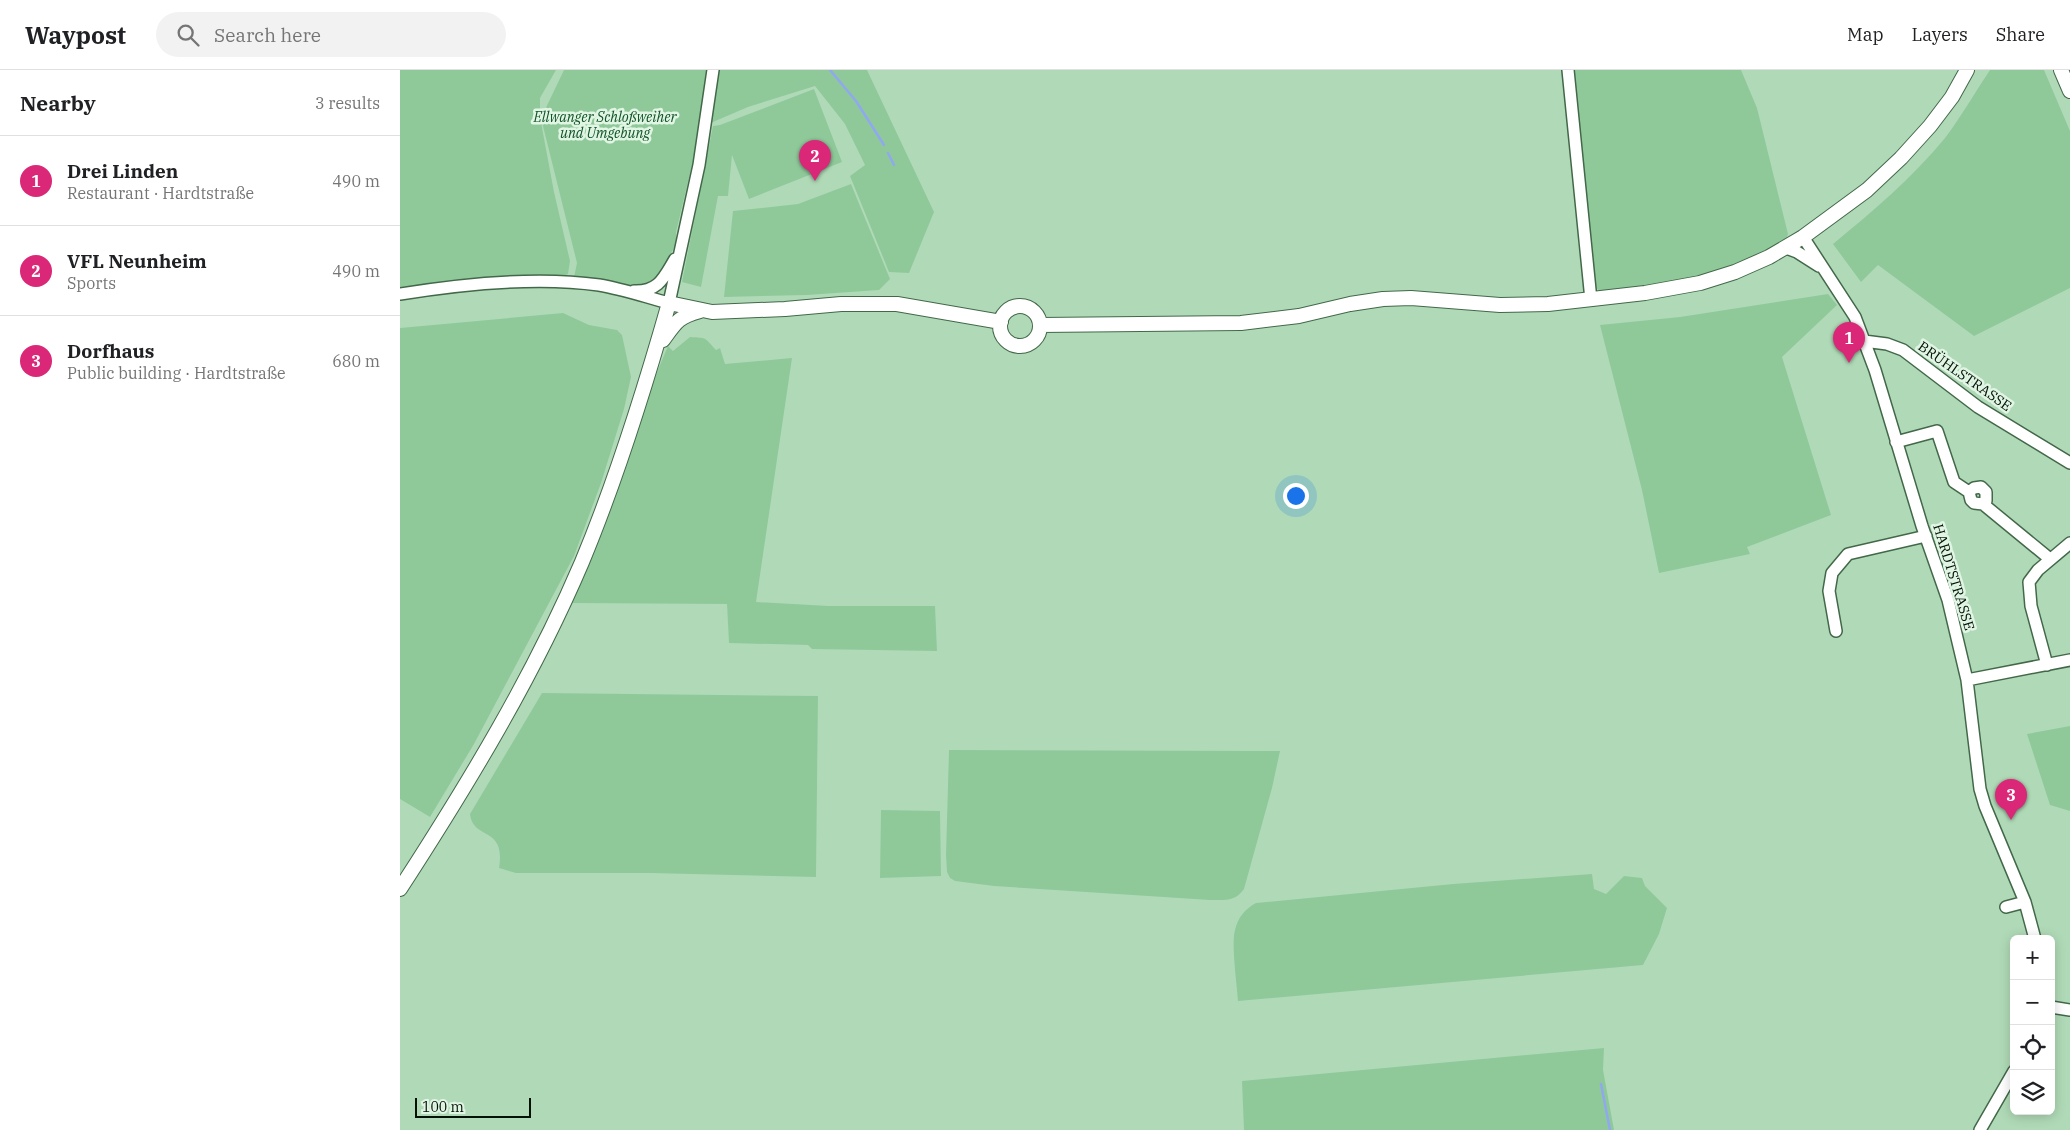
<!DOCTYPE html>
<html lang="en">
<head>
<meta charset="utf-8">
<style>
	body { margin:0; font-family:"IBM Plex Serif",serif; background:#f2f2f2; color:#202124 }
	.controls { position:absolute; right:15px; bottom:15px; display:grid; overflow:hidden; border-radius:8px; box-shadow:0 2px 12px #0003 }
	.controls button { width:45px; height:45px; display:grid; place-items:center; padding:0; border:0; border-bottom:1px solid #e0e0e0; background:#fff; color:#202124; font:25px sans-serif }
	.scale { position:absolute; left:15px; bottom:12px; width:116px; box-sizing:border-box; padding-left:5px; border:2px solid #041106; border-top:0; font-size:14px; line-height:18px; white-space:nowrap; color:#041106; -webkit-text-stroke:4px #e0f5e3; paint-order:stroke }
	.you { position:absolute; left:895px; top:425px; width:18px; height:18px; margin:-12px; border:4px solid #fff; border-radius:50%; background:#1a73e8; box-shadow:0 0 0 8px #1a73e833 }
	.badge { display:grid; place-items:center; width:32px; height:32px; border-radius:50%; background:#db2777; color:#fff; font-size:16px; font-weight:700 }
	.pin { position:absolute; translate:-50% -41px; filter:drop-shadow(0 1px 2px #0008) }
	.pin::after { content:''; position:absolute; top:26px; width:18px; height:15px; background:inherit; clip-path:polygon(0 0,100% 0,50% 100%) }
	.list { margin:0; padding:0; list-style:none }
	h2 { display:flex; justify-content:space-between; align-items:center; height:65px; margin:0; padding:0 20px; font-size:21px }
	h2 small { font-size:16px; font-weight:400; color:#757577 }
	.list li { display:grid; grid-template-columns:32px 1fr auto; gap:15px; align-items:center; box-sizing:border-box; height:90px; padding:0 20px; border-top:1px solid #e0e0e0 }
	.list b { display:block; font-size:19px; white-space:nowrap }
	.list p { margin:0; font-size:16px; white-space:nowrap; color:#757577 }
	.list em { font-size:16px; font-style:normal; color:#757577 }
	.icon { flex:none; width:28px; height:28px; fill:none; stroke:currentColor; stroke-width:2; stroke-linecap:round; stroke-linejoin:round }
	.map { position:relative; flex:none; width:1670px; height:1060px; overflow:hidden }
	header { display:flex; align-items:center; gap:30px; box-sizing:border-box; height:70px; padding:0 25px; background:#fff; border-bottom:1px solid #e0e0e0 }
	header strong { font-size:24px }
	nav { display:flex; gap:28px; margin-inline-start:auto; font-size:18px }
	.search { width:350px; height:45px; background:#f2f2f2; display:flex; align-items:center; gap:12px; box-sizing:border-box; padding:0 18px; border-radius:28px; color:#757577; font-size:19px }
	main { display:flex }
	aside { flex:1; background:#fff }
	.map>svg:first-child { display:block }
	.green { fill:#8fc99a }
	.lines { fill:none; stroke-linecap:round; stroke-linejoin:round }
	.stream { stroke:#90a8ef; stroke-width:2.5 }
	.minor-casing { stroke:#426849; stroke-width:14 }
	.major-casing { stroke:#426849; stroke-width:16 }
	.minor { stroke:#fff; stroke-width:11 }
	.major { stroke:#fff; stroke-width:14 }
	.labels { text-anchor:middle; stroke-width:5; stroke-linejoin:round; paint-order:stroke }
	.park-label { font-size:14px; font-style:italic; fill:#115427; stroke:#e0f5e3 }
	.street-label { font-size:14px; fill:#041106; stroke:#e0f5e3 }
</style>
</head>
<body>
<header>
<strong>Waypost</strong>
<div class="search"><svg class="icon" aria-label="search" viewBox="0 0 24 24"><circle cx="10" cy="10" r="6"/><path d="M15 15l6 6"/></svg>Search here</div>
<nav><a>Map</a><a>Layers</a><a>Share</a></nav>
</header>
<main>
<aside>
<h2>Nearby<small>3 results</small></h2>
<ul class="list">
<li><span class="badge">1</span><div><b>Drei Linden</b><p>Restaurant · Hardtstraße</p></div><em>490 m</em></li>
<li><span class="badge">2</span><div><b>VFL Neunheim</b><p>Sports</p></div><em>490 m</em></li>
<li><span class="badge">3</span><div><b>Dorfhaus</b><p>Public building · Hardtstraße</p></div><em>680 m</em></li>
</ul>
</aside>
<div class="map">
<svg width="1670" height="1060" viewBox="0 0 1670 1060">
	<rect width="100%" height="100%" fill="#b0dab7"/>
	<path class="green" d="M0,0H156L140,28V47L154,122L170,191L168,204L164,206L106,208L0,217Z
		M164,0H467L534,142L509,203L489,202L450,106L465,95L445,54L415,16L348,37L299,58L292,95L276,162V174L262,200L251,212L234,217L174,207L177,193L141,48Z
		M1172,0H1341L1357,38L1388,164L1386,170L1332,198L1297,209L1204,224L1196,218L1193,209Z
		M1590,0H1644L1670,61V218L1574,266L1478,195L1461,212L1433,174C1473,141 1512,108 1545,68C1561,47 1575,22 1590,0Z
		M414,19L442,92L349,129L332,85L328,126H318L301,217L282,212L313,56L320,55Z
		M451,114L490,209L479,220L407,225L324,227L333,141L398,134Z
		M1428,224L1437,235L1382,287L1431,445L1347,477L1350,484L1259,503L1242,420L1200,255L1280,247Z
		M163,243L189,255L217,260L222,265L231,307L224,339L201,413L174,486L74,674L30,747L0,729V258Z
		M290,267C308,268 304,267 316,280L320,278L325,294L392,288L356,532L429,536H535L537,581L412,579L408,575L329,573L327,534L168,533L236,364L252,314L268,276L273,281Z
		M142,623L418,626L416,807L250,803H116L99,798C106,755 73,771 70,744Z
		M1670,656V741L1650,735L1627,664Z
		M549,680L880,681L872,718L844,819C835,832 824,830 810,830L594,816L555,811L550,808L547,802L546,785Z
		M481,740L540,741L541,806L480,808Z
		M1192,804L1194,819L1206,824L1224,806L1242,808L1245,816L1267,838L1259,864L1243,895L838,931C837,916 831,873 835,860C838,847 845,839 856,833L1053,814Z
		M1204,978L1203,1000L1214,1060H844L842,1011Z"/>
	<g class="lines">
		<path class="stream" d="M430,0L456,31L484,75
			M488,83L494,95
			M1201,1014L1210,1060"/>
		<defs>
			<path id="minor" d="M1168,0L1191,230
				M1403,167L1455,247L1475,300L1522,456L1548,530L1567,610L1580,719L1585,736L1625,832L1635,869
				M1386,178L1397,182L1419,196
				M234,221C259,222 264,207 275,189
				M0,224C62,214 136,206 199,215C223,219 246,227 269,233L299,95L313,0
				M1464,271L1487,274L1503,280L1578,337L1670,393
				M1496,372L1537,361L1554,412L1569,422L1571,430L1574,433L1583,434L1650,489
				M1569,422L1574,418L1581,417L1586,422V431L1583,434
				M1436,561L1429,521L1432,503L1448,484L1526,466
				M1647,595L1631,536L1629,512L1638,500L1670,473
				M1567,610L1670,590
				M1606,837L1625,832
				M1651,937L1670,940
				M1580,1060L1614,1001"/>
			<path id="major" d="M1661,0L1670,21
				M600 256a20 20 0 1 1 40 0a20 20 0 1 1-40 0Z
				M640,255L841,253L899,246L950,234L983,229L1011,228L1100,235L1148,234L1245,223L1300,213L1335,202L1369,187L1403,167L1467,120L1501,88L1530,56L1552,27L1567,0
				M263,270C276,252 278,247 300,241
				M0,819C68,714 133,607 182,492C217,408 244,321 269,233L312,242L385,239L441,234H497L601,252"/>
		</defs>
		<use href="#minor" class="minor-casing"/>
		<use href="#major" class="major-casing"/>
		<use href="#minor" class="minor"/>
		<use href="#major" class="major"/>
	</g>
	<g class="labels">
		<g class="park-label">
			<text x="205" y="52">Ellwanger Schloßweiher<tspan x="205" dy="16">und Umgebung</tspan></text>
		</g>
		<g class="street-label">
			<text transform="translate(1565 306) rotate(35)" y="5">BRÜHLSTRASSE</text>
			<text transform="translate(1554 507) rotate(73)" y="5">HARDTSTRASSE</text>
		</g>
	</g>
</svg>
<div class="controls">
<button>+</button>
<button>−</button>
<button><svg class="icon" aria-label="locate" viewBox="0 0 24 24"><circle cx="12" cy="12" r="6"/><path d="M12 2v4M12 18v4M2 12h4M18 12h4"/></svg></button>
<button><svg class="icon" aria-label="layers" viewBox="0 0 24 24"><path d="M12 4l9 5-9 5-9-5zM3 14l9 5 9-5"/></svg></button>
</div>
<div class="scale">100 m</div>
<div class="you"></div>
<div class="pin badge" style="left:1449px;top:293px">1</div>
<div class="pin badge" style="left:415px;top:111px">2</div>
<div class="pin badge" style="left:1611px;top:750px">3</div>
</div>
</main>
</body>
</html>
